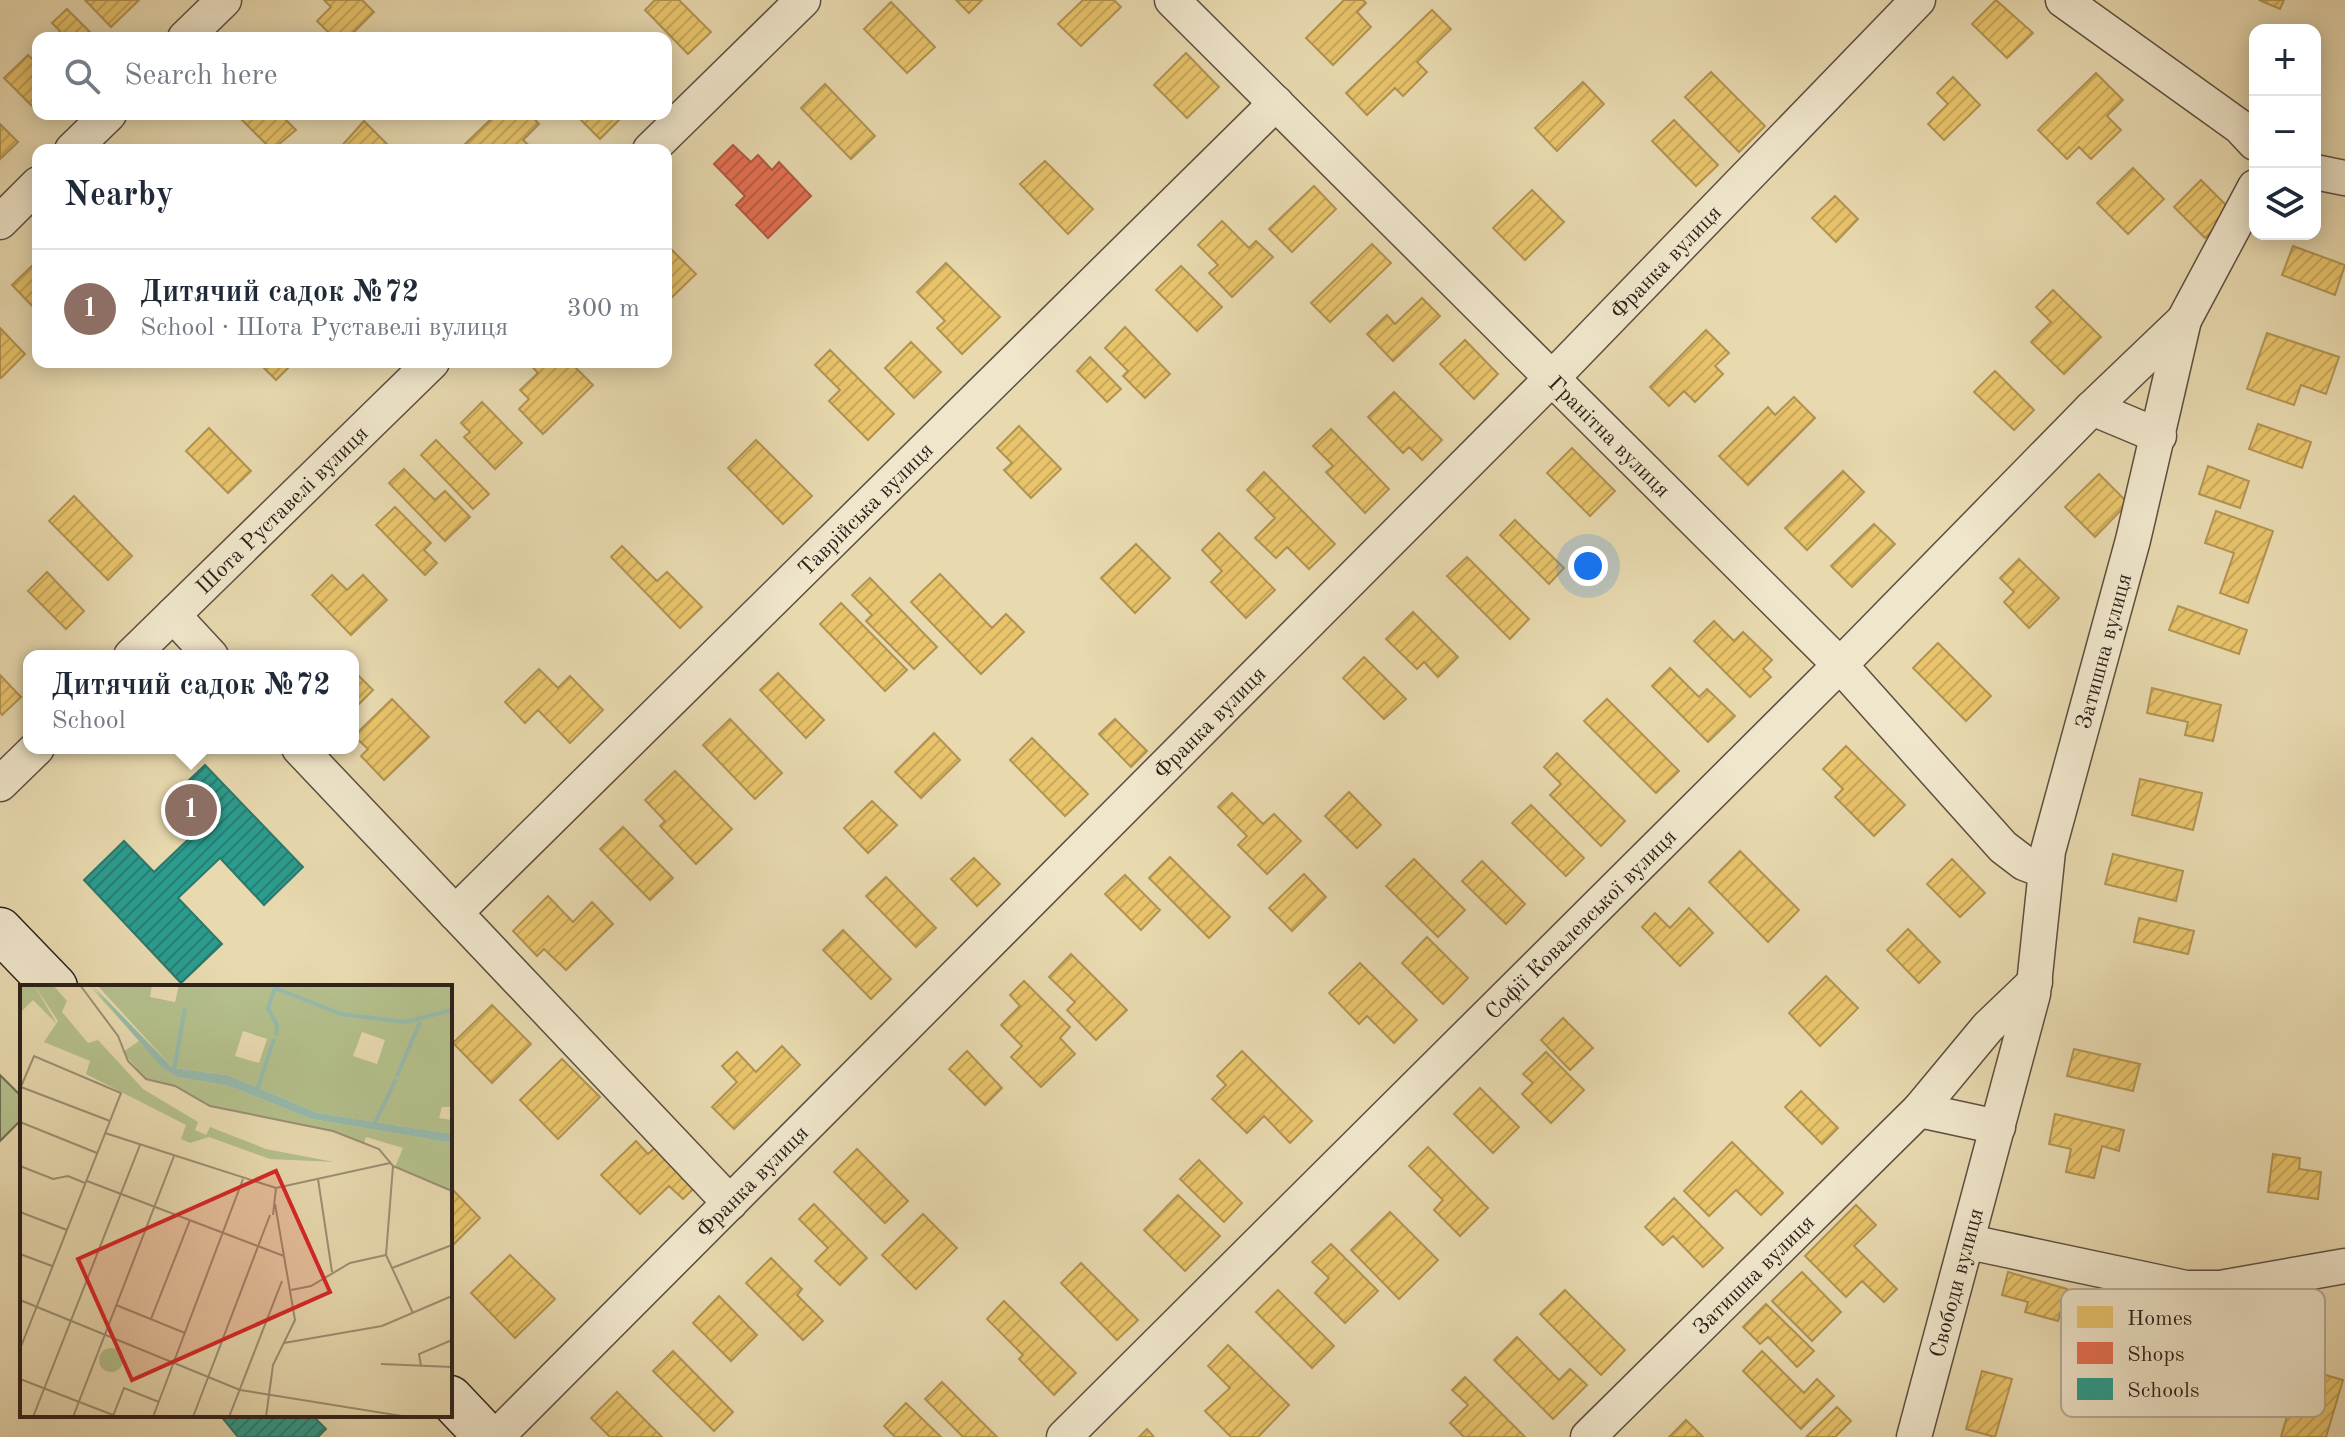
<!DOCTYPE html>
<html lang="en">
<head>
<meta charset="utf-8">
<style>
	body { margin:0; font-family:"Old Standard TT",serif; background:#f2f2f3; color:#1f2937 }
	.controls { position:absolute; right:24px; top:24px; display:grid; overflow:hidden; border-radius:16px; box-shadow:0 4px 20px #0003 }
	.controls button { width:72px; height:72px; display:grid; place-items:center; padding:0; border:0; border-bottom:2px solid #e0e1e3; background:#fff; color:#1f2937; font:40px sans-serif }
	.you { position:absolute; left:1588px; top:566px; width:28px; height:28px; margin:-20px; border:6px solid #fff; border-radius:50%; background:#1a73e8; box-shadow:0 0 0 12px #1a73e833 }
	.badge { display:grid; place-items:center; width:52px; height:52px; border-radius:50%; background:#2563eb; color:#fff; font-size:26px; font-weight:700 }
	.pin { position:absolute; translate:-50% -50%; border:4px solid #fff; box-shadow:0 2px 8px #0006 }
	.popup { position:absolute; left:23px; top:650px; width:336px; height:104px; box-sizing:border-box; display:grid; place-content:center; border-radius:16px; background:#fff; filter:drop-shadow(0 2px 6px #0005); font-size:26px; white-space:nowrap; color:#747a83 }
	.popup b { font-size:30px; color:#1f2937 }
	.popup::after { content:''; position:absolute; left:50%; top:100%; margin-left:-16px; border:16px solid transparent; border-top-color:#fff }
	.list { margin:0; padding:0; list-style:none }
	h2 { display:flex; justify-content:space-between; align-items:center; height:104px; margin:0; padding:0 32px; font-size:34px }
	h2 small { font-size:26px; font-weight:400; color:#747a83 }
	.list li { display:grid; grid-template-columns:52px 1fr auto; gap:24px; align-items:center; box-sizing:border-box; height:120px; padding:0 32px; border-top:2px solid #e0e1e3 }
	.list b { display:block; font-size:30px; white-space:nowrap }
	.list p { margin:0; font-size:26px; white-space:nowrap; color:#747a83 }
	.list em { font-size:26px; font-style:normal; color:#747a83 }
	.icon { flex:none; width:44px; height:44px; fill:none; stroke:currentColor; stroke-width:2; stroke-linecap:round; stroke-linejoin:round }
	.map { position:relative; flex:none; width:2345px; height:1437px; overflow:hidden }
	.search { position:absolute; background:#fff; box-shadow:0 4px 20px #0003; left:32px; top:32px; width:640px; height:88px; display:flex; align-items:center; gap:20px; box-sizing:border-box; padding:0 28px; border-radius:16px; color:#747a83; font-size:30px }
	.panel { position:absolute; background:#fff; box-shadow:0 4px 20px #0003; left:32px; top:144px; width:640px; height:224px; border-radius:16px }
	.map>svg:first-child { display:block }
	.green { fill:#b4c08c; stroke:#707054; stroke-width:2 }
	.homes { fill:url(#homes-hatch); stroke:#b19352; stroke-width:2 }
	.shops { fill:url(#shops-hatch); stroke:#af5841; stroke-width:2 }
	.schools { fill:url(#schools-hatch); stroke:#2b786c; stroke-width:2 }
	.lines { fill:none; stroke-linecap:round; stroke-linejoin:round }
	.street-casing { stroke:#5c4f40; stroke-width:37 }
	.secondary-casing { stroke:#2d211b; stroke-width:47 }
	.street { stroke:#f0e6cb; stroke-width:34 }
	.secondary { stroke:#f0e6cb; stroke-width:44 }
	.labels { text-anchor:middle; stroke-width:8; stroke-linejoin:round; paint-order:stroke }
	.street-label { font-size:22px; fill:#2d211b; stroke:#f0e6cb }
	.inset-river { fill:none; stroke:#97baac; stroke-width:4 }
	.inset-road { fill:none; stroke:#9d8f74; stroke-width:2 }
	.view { fill:#d62828; fill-opacity:0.15; stroke:#d62828; stroke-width:4 }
	.inset-edge { fill:none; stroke:#2d211b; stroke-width:4 }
	.key { fill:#f0e6cb; stroke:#b6ab96; stroke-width:2 }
	.key-label { font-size:22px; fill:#2d211b }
</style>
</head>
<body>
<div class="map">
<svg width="2345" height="1437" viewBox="0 0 2345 1437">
	<defs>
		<pattern id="homes-hatch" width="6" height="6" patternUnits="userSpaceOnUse" patternTransform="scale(2)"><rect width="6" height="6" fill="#e9c46a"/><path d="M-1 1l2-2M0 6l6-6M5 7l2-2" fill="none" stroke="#c8a85b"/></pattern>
		<pattern id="shops-hatch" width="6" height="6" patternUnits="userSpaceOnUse" patternTransform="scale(2)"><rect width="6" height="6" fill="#e76f51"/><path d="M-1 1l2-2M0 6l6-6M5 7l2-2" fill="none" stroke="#bc5b42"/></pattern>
		<pattern id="schools-hatch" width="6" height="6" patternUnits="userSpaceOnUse" patternTransform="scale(2)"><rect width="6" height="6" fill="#2a9d8f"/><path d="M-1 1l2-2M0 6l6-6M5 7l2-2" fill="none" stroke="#248074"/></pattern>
	</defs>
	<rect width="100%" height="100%" fill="#e8d9af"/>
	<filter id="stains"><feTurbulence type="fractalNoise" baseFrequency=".0025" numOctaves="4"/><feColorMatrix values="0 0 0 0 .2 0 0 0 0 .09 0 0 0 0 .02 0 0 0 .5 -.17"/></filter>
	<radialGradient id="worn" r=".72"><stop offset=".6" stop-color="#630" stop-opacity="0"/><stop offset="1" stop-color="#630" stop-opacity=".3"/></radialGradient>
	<path class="green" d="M0,1075L22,1097V1119L0,1141Z"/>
	<path class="homes" d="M85,0H139L111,27Z
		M324,0H362L374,12L348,38H334L317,21L331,7Z
		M655,0H679L711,32L688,54L645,10Z
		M956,0H982L969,13Z
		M1083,0H1114L1121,7L1081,46L1058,24Z
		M1344,0H1363L1366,3L1357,12L1371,27L1333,65L1306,38Z
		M1996,0L2033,33L2007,58L1972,24Z
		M2259,0H2284L2280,9Z
		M891,2L935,47L907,73L864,29Z
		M67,9L96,38H54L60,31L52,23Z
		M1432,10L1451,29L1417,62L1427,72L1403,96L1395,88L1367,115L1346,93Z
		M1186,53L1219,87L1187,118L1154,85Z
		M28,55L38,64V112L4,78Z
		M1711,72L1765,126L1739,152L1685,97Z
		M2096,73L2123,100L2107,116L2121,130L2091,159L2079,147L2067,159L2038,130Z
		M1953,77L1980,105L1944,140L1928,124L1948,104L1937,93Z
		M1583,82L1604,104L1557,151L1535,128Z
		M825,84L875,136L851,159L801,108Z
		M248,114H280L296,130L272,150L242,120Z
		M496,114H530L539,124L523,140L534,150H459Z
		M575,114H625L600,139Z
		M1674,120L1718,165L1696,186L1652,141Z
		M364,121L389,146L386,150H338Z
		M0,124L18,142L0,159Z
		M1045,161L1093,209L1068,234L1020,184Z
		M2133,168L2164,199L2128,234L2097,203Z
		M2201,180L2232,211L2205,238L2174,207Z
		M1314,186L1336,209L1292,252L1269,229Z
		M1532,190L1564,222L1525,260L1493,228Z
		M1835,196L1858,219L1836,242L1812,218Z
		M1222,221L1249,248L1256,241L1273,257L1232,297L1209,273L1218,265L1198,245Z
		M1372,244L1391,263L1330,322L1311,303Z
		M2293,246L2345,265L2335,295L2282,275Z
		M671,249L696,274L666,303V255Z
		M38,260V312L12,285Z
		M946,263L1000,317L962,354L937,328L945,321L917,292Z
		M1181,266L1222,307L1197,331L1156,290Z
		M2053,290L2101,337L2064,374L2031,342L2051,322L2036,307Z
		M1422,298L1440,316L1393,361L1367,334L1387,315L1395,324Z
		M1125,327L1170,374L1145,398L1123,376L1128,371L1105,348Z
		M0,328L25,354L1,378L0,377Z
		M1706,330L1729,353L1715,366L1723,374L1695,402L1684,391L1669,406L1650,387Z
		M2267,333L2339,357L2326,394L2301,385L2294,405L2247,389Z
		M1465,340L1498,374L1474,399L1440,364Z
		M911,342L941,372L914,398L885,368Z
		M830,350L894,414L868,440L829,401L840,390L815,365Z
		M1090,357L1121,389L1107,402L1077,371Z
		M258,362H294L276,380Z
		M528,362H570L593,385L543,434L519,409L529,399L520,390L538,373Z
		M1995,371L2034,410L2014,430L1974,392Z
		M1394,392L1442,440L1422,460L1409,447L1403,453L1368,417Z
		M1794,397L1815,418L1748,485L1719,456L1768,407L1775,415Z
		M482,402L522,443L495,469L464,437L470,432L461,423Z
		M2258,424L2311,442L2302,468L2249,449Z
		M1019,426L1061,469L1031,498L1004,470L1012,463L997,448Z
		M209,428L251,471L228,493L186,451Z
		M1331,429L1389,489L1365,513L1326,472L1333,466L1313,446Z
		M436,440L489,494L473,509L421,455Z
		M756,440L812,496L783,524L728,468Z
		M1572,448L1615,491L1590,516L1547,473Z
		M2208,466L2249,481L2240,508L2199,494Z
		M404,469L435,500L445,491L470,517L445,541L389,483Z
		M1843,471L1864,492L1807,550L1785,528Z
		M1264,472L1335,544L1309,569L1287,547L1276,558L1255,538L1275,518L1247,490Z
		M2099,474L2128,503L2095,537L2065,507Z
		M74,496L132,556L108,580L49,521Z
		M395,507L431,543L424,550L437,563L425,575L376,525Z
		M2216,511L2273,531L2248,603L2220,593L2234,553L2205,543Z
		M1515,520L1564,568L1549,584L1500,535Z
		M1874,524L1895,544L1852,587L1831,566Z
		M1219,533L1275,590L1246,618L1211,582L1222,571L1202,550Z
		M1136,544L1170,578L1135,613L1101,578Z
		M622,546L657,581L667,572L702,607L680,628L611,557Z
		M1467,557L1529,619L1510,639L1447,576Z
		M2019,559L2059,598L2029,628L2004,602L2014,592L2000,578Z
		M47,572L84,611L66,629L28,591Z
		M940,574L992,628L1006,614L1024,632L981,674L911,602Z
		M332,575L347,590L363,575L387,600L351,635L312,595Z
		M870,578L937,647L914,669L866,621L872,615L852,595Z
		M841,603L907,670L885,691L820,624Z
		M2178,606L2247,630L2239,654L2169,630Z
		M1413,612L1458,657L1438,677L1424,662L1417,669L1386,639Z
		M1714,621L1734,641L1743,632L1772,660L1763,669L1771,677L1750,697L1694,641Z
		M1938,643L1991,696L1966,721L1913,668Z
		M1364,657L1406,699L1384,719L1343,678Z
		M1670,668L1699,697L1707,689L1735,716L1708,742L1652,686Z
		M539,669L558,688L570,676L603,710L570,743L538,710L525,723L505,702Z
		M353,670L373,690L353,710Z
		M778,673L824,720L806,738L760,690Z
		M0,675L21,697L2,715L0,712Z
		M2152,688L2221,705L2213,741L2185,735L2188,722L2147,713Z
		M392,699L429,737L384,780L361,756L368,749L354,736Z
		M1607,699L1679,771L1656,793L1584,721Z
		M730,719L782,773L755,799L703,745Z
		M1115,719L1147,751L1131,767L1099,734Z
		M934,733L960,760L921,798L895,772Z
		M1032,738L1088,794L1065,816L1010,760Z
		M1846,746L1905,805L1874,836L1835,797L1843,789L1823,769Z
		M1557,753L1625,821L1601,846L1550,795L1561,784L1544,767Z
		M675,771L732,829L696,864L660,826L665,821L645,800Z
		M2140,779L2202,793L2193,830L2132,815Z
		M1349,792L1381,825L1357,848L1325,816Z
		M1232,793L1263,824L1274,814L1301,841L1267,874L1238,845L1247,836L1218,807Z
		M872,801L897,825L868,853L844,828Z
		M1531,805L1584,858L1566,876L1512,823Z
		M623,827L673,878L650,900L600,849Z
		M1740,851L1799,910L1768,942L1709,882Z
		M2113,854L2183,871L2176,901L2105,884Z
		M1170,857L1230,917L1209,938L1149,878Z
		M974,858L1000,884L977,906L951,879Z
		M1414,859L1465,910L1438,937L1386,886Z
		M1952,859L1985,893L1960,917L1927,884Z
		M1482,861L1525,904L1506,924L1462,881Z
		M1304,874L1326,897L1292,931L1269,908Z
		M1125,875L1160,910L1141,930L1105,894Z
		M886,877L936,928L916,947L866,896Z
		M548,896L573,922L592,902L613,924L566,970L544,949L537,956L513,931Z
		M1689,908L1713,933L1680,966L1642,927L1655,913L1670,928Z
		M2139,918L2194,931L2188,954L2134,942Z
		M1908,929L1940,962L1919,983L1887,950Z
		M843,930L891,979L871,999L823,950Z
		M1427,937L1468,978L1443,1004L1402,963Z
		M1071,954L1127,1010L1096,1040L1067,1010L1075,1002L1049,977Z
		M1360,963L1417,1020L1394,1043L1367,1016L1359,1024L1329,993Z
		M1826,976L1858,1008L1820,1046L1789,1013Z
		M1024,981L1070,1027L1060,1038L1075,1054L1041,1087L1011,1057L1022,1046L1001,1025L1020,1006L1010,995Z
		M492,1005L531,1044L492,1083L453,1043Z
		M1563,1018L1593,1048L1570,1070L1541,1040Z
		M782,1046L800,1065L734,1129L712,1107L737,1082L722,1066L737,1052L756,1072Z
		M2074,1049L2140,1064L2133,1091L2067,1076Z
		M967,1051L1002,1088L985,1105L949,1069Z
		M1242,1051L1312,1121L1290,1143L1264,1116L1247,1133L1212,1099L1226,1085L1217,1076Z
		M1546,1052L1584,1090L1551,1123L1522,1094L1533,1083L1523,1074Z
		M562,1059L600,1097L558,1139L520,1100Z
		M1480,1088L1519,1127L1493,1153L1454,1114Z
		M1801,1091L1838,1128L1822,1144L1785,1107Z
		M2055,1114L2124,1130L2119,1151L2102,1146L2094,1178L2066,1172L2071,1149L2049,1144Z
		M636,1141L648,1154L658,1145L697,1185L683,1199L669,1186L640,1214L601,1175Z
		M1732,1142L1783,1193L1761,1215L1736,1190L1709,1216L1684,1191Z
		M1428,1147L1488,1208L1460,1236L1434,1210L1443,1200L1409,1166Z
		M857,1149L908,1201L885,1223L834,1172Z
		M2273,1154L2300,1158L2299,1169L2321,1172L2318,1199L2268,1192Z
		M1199,1160L1242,1203L1224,1222L1180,1179Z
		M450,1187L480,1218L450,1248Z
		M1178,1195L1220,1236L1185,1271L1144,1230Z
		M1674,1198L1723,1248L1703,1267L1673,1236L1663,1245L1645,1227Z
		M814,1204L867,1258L840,1285L815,1261L828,1248L799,1219Z
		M1856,1205L1876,1225L1854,1246L1897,1289L1884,1302L1862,1281L1846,1297L1805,1256Z
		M1390,1212L1438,1260L1399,1299L1351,1250Z
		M923,1214L957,1248L916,1289L882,1255Z
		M1331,1244L1378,1291L1345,1323L1315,1293L1329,1278L1312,1262Z
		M510,1255L555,1299L515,1338L471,1293Z
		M771,1258L802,1289L797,1295L823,1321L803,1340L746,1283Z
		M1081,1263L1138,1320L1117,1340L1061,1283Z
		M1802,1272L1841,1312L1812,1341L1772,1301Z
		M2008,1272L2067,1289L2058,1321L2025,1312L2028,1302L2002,1295Z
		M1278,1290L1334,1346L1312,1368L1256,1312Z
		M1565,1290L1625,1350L1601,1375L1540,1314Z
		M719,1296L757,1335L731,1361L693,1323Z
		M2140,1299L2166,1303L2160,1365L2133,1362Z
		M2263,1299L2295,1302L2290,1344L2258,1341Z
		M1004,1301L1076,1373L1054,1395L1019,1359L1023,1355L987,1319Z
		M1766,1304L1814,1351L1797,1367L1768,1337L1760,1344L1743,1327Z
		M1517,1337L1559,1380L1570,1369L1587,1385L1553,1419L1494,1360Z
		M1228,1345L1289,1405L1258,1437H1231L1205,1411L1230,1388L1208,1366Z
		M673,1351L733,1412L714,1431L653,1371Z
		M1762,1351L1804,1393L1817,1379L1834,1396L1801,1429L1743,1371Z
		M2301,1368L2343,1380L2326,1437H2281Z
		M1982,1371L2012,1379L1995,1437L1966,1429Z
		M1465,1377L1525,1437H1464L1450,1423L1468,1405L1452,1390Z
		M942,1382L997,1437H963L925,1399Z
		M617,1392L662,1437H610L591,1418Z
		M906,1403L941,1437H895L884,1426Z
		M1837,1407L1851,1421L1835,1437H1806Z
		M1686,1420L1703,1437H1669Z
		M1147,1429L1154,1437H1139Z"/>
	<path class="shops" d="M733,145L751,162L758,155L772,170L779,162L811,196L768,238L736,205L745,196L714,164Z"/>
	<path class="schools" d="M205,765L303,867L264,905L220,858L178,898L222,944L181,983L84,880L124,841L154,872L195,833L166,802Z
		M220,1415H312L326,1429L318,1437H238Z"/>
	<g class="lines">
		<defs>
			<g id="street">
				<path id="s1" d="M1172,0L1840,665L2003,847L2024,863L2045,871"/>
				<path d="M2063,0L2240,127L2255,143"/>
				<path d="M185,38L224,0"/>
				<path d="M72,150L109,114"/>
				<path d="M650,150L803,0"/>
				<path d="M2315,172L2345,178"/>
				<path d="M0,222L38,184"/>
				<path d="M2159,436L2092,408L2184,320L2255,187"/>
				<path d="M173,615L211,656"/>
				<path id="s2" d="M131,656L432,362"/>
				<path d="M299,748L730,1203"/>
				<path d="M0,784L37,748"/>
				<path id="s3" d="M455,913L1276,103"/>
				<path d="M1998,1127L1919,1110L1988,1027L2035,982"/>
				<path d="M1969,1242L2186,1288H2220L2345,1266"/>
				<path id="s4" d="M496,1437L1552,378L1918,0"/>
				<path id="s5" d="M1064,1437L1840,665L2092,408"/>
				<path id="s6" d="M1588,1437L1919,1110"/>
				<path id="s7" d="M1914,1437L2033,994L2048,851L2133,540L2184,320"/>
			</g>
			<path id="secondary" d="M0,930L55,987
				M450,1398L487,1437"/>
		</defs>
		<use href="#street" class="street-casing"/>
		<use href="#secondary" class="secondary-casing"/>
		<use href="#street" class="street"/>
		<use href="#secondary" class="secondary"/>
	</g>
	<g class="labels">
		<g class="street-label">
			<text dy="8" stroke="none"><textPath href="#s4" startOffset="1658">Франка вулиця</textPath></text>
			<text dy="8" stroke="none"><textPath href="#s1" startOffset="618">Гранітна вулиця</textPath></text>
			<text dy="8" stroke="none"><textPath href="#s3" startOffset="576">Таврійська вулиця</textPath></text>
			<text dy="8" stroke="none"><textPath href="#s2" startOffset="210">Шота Руставелі вулиця</textPath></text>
			<text dy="8" stroke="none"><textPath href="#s7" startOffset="810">Затишна вулиця</textPath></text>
			<text dy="8" stroke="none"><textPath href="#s4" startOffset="1010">Франка вулиця</textPath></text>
			<text dy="8" stroke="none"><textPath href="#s5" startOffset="728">Софії Ковалевської вулиця</textPath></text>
			<text dy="8" stroke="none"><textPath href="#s4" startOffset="362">Франка вулиця</textPath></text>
			<text dy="8" stroke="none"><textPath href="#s6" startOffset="232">Затишна вулиця</textPath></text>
			<text dy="8" stroke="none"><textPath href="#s7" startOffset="160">Свободи вулиця</textPath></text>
		</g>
	</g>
	<g transform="translate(20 985)">
		<rect width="432" height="432" fill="#e8d9af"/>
		<path d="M0,0H14L37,39L13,15L0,28ZM69,0L106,35L142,83L157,92L209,101L292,134L432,158V206L375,182L383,163L346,152L344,158L313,146L190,121L155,101L126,94L103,67L119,56ZM77,0H132L130,12L155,17L159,0H432V122H422L419,133L432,135V149L298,128L207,90L153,83ZM223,46L247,54L239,78L215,71ZM342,47L365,55L357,79L333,71ZM79 375a12 12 0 1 1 24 0a12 12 0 1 1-24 0Z" fill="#b4c08c" fill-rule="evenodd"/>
		<path d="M14,0H33L47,16L42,27L68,58L78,55L123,104L178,137L175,145L186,150L190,142L246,164L314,177L250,174L189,152L170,158L161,154L166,140L66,89L70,76L24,57L38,36Z" fill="#b4c08c"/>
		<path d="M72,0L153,83L207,90L298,128L432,149V158L292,134L209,101L157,92L142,83Z" fill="#97baac"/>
		<path class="inset-river" d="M256,50L257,40L248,23L255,3L321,29L386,37L432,25M154,85L165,23M377,91L400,37M237,106L254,54M354,140L376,94"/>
		<path class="inset-road" d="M60,0L98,51L108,76L126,94L155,101L190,121L313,146L359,164L373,181L432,206M1,102L90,136M0,104L14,71L101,108L0,364M0,137L77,168M85,148L256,203L370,178M0,181L33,194L48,191L65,198M373,181L366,270L393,328M298,194L312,287M67,196L264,271M0,227L47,245M253,230L256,203M0,269L32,281M372,283L432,260M271,305L291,301L330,278L366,270M0,315L220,405L388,432M96,320L165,348M131,334L170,235M264,358L362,341L432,311M361,379L432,382M401,381L399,369L432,355M0,394L93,430M93,431L104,403L139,417M13,432L120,160M53,432L154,171M133,432L223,194M173,432L250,230M209,432L262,296M246,432L253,380L275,335L255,219"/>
		<path class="view" d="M256,186L310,307L112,395L58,274Z"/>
		<rect width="432" height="432" class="inset-edge"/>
	</g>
	<rect x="2061" y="1289" width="264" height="128" rx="12" class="key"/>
	<rect x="2077" y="1306" width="36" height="22" fill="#e9c46a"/>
	<rect x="2077" y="1342" width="36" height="22" fill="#e76f51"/>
	<rect x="2077" y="1378" width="36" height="22" fill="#2a9d8f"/>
	<g class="key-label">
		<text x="2127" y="1325">Homes</text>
		<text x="2127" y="1361">Shops</text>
		<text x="2127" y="1397">Schools</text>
	</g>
	<rect width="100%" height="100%" filter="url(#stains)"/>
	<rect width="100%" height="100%" fill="url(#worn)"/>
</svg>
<div class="controls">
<button>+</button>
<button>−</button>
<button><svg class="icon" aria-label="layers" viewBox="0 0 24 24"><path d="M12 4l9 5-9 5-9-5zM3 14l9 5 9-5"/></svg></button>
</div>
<div class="you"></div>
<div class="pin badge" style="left:191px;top:810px;background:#8d6e63">1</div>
<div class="popup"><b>Дитячий садок №72</b>School</div>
<div class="search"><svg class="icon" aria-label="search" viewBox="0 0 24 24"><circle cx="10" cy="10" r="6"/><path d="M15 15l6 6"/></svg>Search here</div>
<section class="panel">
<h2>Nearby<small></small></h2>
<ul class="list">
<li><span class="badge" style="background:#8d6e63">1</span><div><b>Дитячий садок №72</b><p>School · Шота Руставелі вулиця</p></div><em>300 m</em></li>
</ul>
</section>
</div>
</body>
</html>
